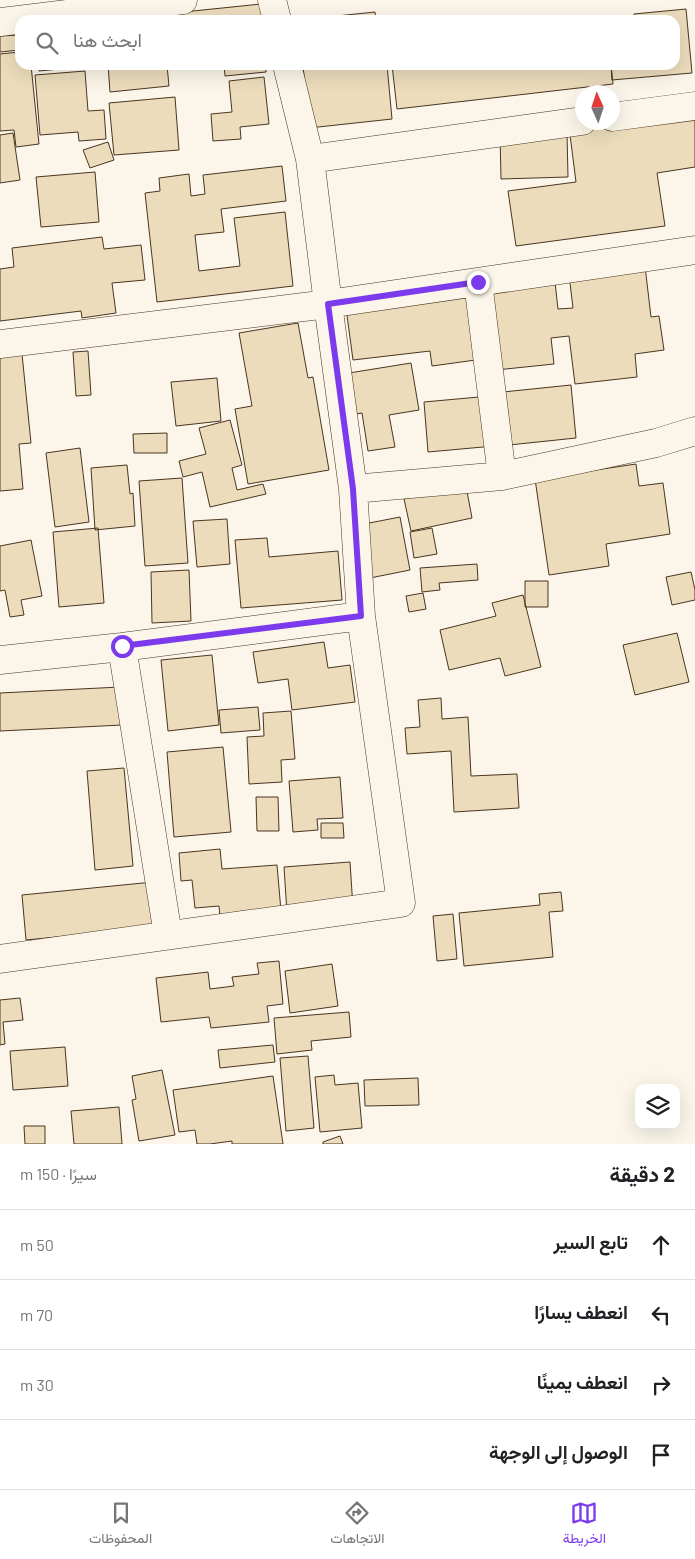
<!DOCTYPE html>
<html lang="ar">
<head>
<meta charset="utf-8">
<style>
	body { margin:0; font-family:Barlow,Vazirmatn,sans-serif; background:#f2f2f2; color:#202124; direction:rtl }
	.controls { position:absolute; right:15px; bottom:15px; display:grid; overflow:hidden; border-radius:10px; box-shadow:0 5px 20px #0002 }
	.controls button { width:45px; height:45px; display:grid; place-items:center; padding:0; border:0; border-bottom:1px solid #e0e0e0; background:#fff; color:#202124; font:25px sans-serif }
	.compass { position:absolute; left:575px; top:85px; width:45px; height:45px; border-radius:50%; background:#fff; box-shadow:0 5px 20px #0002; rotate:357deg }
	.stop { position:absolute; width:15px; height:15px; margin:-11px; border:4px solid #7c3aed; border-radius:50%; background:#fff }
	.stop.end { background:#7c3aed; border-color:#fff; box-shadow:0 1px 5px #0008 }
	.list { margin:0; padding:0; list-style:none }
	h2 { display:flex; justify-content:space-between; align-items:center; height:65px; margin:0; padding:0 20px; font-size:21px }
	h2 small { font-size:16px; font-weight:400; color:#757577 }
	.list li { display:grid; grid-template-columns:32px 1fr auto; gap:15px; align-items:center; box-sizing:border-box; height:70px; padding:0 20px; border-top:1px solid #e0e0e0 }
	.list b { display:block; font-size:19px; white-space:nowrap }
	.list em { font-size:16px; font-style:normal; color:#757577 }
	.icon { flex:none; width:28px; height:28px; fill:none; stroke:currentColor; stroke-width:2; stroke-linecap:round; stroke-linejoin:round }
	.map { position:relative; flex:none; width:695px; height:1144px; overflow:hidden; direction:ltr }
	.search { position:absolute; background:#fff; box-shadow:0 5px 20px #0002; left:15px; right:15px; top:15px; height:55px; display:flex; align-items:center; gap:12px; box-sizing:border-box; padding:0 18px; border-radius:15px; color:#757577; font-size:19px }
	.sheet { height:345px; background:#fff }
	nav { display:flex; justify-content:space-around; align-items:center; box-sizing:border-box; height:70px; border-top:1px solid #e0e0e0; background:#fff; font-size:14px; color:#757577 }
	nav a { display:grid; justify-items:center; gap:2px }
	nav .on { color:#7c3aed }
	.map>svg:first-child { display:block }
	.building { fill:#ecdcbc; stroke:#4a3520 }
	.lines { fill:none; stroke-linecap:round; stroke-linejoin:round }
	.minor-casing { stroke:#4a3520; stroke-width:29 }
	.minor { stroke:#fbf6e9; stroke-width:28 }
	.route { stroke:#7c3aed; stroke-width:6 }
</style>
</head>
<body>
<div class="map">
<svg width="695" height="1144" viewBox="0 0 695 1144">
	<rect width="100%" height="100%" fill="#fbf6e9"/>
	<path class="building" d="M261,4L262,20H106Z
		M686,9L692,73L612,80L611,65H675V20H634V14Z
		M375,12L376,20H298Z
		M0,32L1,36L20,35V50L0,52Z
		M20,52V65H31L39,144L16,147L14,130L0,131V54Z
		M39,65H79L80,67L39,71Z
		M82,65H167L169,86L110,92L108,65L82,68Z
		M224,65H266V72L225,76Z
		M303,65H387L392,119L309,128Z
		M392,65H611L613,84L397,109Z
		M85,71L88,111L104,110L106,139L79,141L78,132L40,135L35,75Z
		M264,77L269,124L240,127L241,139L213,141L211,114L232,112L229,81Z
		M175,97L179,150L114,155L109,103Z
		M695,115V167L657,173L665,226L516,246L508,191L576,182L569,127L600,122Z
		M13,133L20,180L0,183V135Z
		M567,134L568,177L501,179L500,135Z
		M108,142L114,160L90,168L83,150Z
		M282,166L286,201L221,209L224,232L195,235L199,271L240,266L234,218L285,212L293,286L157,302L145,193L160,191L159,178L189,174L191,196L205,194L203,175Z
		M95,172L99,222L41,227L36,177Z
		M102,237L104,249L141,245L145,280L112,283L116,313L82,318L81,311L0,321V269L14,267L12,248Z
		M645,266L651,317L659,316L664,350L635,354L637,377L575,384L569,336L551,338L554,364L496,370L487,290L555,282L558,309L573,308L569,275Z
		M475,292L483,359L432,366L430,351L353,360L346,308Z
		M298,323L308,378L313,377L329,470L248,484L235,409L252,406L239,333Z
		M88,351L91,395L76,396L73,352Z
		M22,354L31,443L19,444L23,489L0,491V356Z
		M411,363L419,410L389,415L395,447L368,451L362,413L356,414L349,373Z
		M217,378L221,421L176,426L171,382Z
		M571,385L576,438L509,445L503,392Z
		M490,396L494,446L428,452L424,402Z
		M230,420L242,465L232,468L237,490L263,484L266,494L210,507L202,472L183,477L179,461L206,454L199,428Z
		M167,433V453H134L133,434Z
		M80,448L89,522L55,527L46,453Z
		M636,464L639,486L663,483L670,534L606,544L609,566L549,575L535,479Z
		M127,465L130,494L133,493L135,526L95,530L91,468Z
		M182,478L188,563L145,566L139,481Z
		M466,486L472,518L411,531L404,499Z
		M400,517L410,570L370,578L359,525Z
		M227,519L230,564L197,567L193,521Z
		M98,528L104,603L59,607L53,532Z
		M432,528L437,554L414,558L410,532Z
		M267,538L269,557L338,551L342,600L241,608L235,540Z
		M31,540L42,596L21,600L24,615L10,617L5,590L0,591V546Z
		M477,564L478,580L439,583L440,590L422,592L420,568Z
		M189,570L191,621L152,623L151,572Z
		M691,572L695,590V600L672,605L666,577Z
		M525,581H548V607H525Z
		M423,593L426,609L409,612L406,596Z
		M523,595L541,667L505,676L500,658L449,670L440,630L496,616L492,603Z
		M677,633L689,682L635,695L623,645Z
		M324,642L328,668L350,665L355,702L292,710L288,679L258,683L253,652Z
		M212,655L219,725L168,731L161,660Z
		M120,687L122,725L0,731V693Z
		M441,698L442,719L468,717L471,776L517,774L519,808L454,812L451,751L407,754L405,728L420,727L418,700Z
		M258,707L260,730L221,733L219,710Z
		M291,711L295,759L281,760L282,782L249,784L247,737L264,736L263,713Z
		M223,747L231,832L174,837L167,752Z
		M124,768L133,866L95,870L87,771Z
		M340,777L343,818L317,819L318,830L293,832L289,781Z
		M256,797H278L279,831H257Z
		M321,823H343L344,838H321Z
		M220,849L222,869L277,865L281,911L220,917L219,906L195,908L192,880L181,881L179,853Z
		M350,862L353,908L287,913L284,867Z
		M153,882L158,927L26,940L22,895Z
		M561,892L563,911L549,912L553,957L464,966L459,913L540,905L539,894Z
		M453,914L457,959L437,961L433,916Z
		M279,961L283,1004L267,1006L269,1022L211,1028L209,1017L161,1022L156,978L208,972L210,989L234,986L232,977L259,974L257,963Z
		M332,964L338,1006L290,1013L285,971Z
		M20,998L23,1020L3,1022L5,1044L0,1045V1000Z
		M349,1012L351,1037L311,1041L312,1050L277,1054L274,1018Z
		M273,1045L275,1062L220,1068L218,1050Z
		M65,1047L68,1086L13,1090L10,1051Z
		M308,1056L314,1128L286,1131L280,1058Z
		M162,1070L175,1135L139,1141L132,1100L136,1099L132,1076Z
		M334,1075L335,1085L358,1083L362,1128L320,1132L315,1077Z
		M273,1076L283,1144H232V1141L210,1144H197L195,1130L179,1132L173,1090Z
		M418,1078L419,1105L365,1106L364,1080Z
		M119,1107L122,1144H74L71,1111Z
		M24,1126H45V1144H25Z
		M340,1136L343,1144H323V1142Z"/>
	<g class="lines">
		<defs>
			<path id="minor" d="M272,0L277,20
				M0,22L183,0
				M287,65L310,159L328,304L695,250
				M612,117L695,106
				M310,159L582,121
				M478,282L502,476
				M0,344L328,304L353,489L361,616L122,647L0,660
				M353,489L502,476L656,443L695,431
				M122,647L168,935
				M0,959L401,903L361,616"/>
		</defs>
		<use href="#minor" class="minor-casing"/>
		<use href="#minor" class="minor"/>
	</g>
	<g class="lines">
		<path class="route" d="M122,646L361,616L353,489L328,304L478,282"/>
	</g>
</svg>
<div class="controls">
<button><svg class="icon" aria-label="layers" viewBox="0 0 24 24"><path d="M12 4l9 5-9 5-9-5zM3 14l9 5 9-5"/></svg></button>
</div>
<svg class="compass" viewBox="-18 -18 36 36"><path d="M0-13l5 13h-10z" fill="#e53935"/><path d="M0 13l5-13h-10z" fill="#757577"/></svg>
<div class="stop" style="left:122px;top:646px"></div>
<div class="stop end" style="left:478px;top:282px"></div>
<div class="search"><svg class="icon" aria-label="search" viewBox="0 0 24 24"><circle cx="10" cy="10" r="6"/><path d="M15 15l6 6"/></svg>ابحث هنا</div>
</div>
<section class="sheet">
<h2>2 دقيقة<small>سيرًا · 150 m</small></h2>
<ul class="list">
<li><svg class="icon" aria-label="ahead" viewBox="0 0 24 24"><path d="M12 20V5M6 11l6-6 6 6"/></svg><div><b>تابع السير</b></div><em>50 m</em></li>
<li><svg class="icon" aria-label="left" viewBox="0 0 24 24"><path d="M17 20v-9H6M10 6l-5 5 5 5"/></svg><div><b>انعطف يسارًا</b></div><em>70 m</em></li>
<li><svg class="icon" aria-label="right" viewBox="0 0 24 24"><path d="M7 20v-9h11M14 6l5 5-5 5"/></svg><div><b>انعطف يمينًا</b></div><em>30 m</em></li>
<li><svg class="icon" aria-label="arrive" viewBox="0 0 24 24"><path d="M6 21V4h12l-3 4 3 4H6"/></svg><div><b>الوصول إلى الوجهة</b></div></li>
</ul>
</section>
<nav>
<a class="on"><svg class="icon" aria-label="map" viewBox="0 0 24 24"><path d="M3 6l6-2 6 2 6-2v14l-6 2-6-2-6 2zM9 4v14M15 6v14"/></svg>الخريطة</a>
<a><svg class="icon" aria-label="directions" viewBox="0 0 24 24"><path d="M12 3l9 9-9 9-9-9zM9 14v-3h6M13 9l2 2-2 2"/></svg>الاتجاهات</a>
<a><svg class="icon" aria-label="saved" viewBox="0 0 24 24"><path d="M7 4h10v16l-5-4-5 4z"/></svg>المحفوظات</a>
</nav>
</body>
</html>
